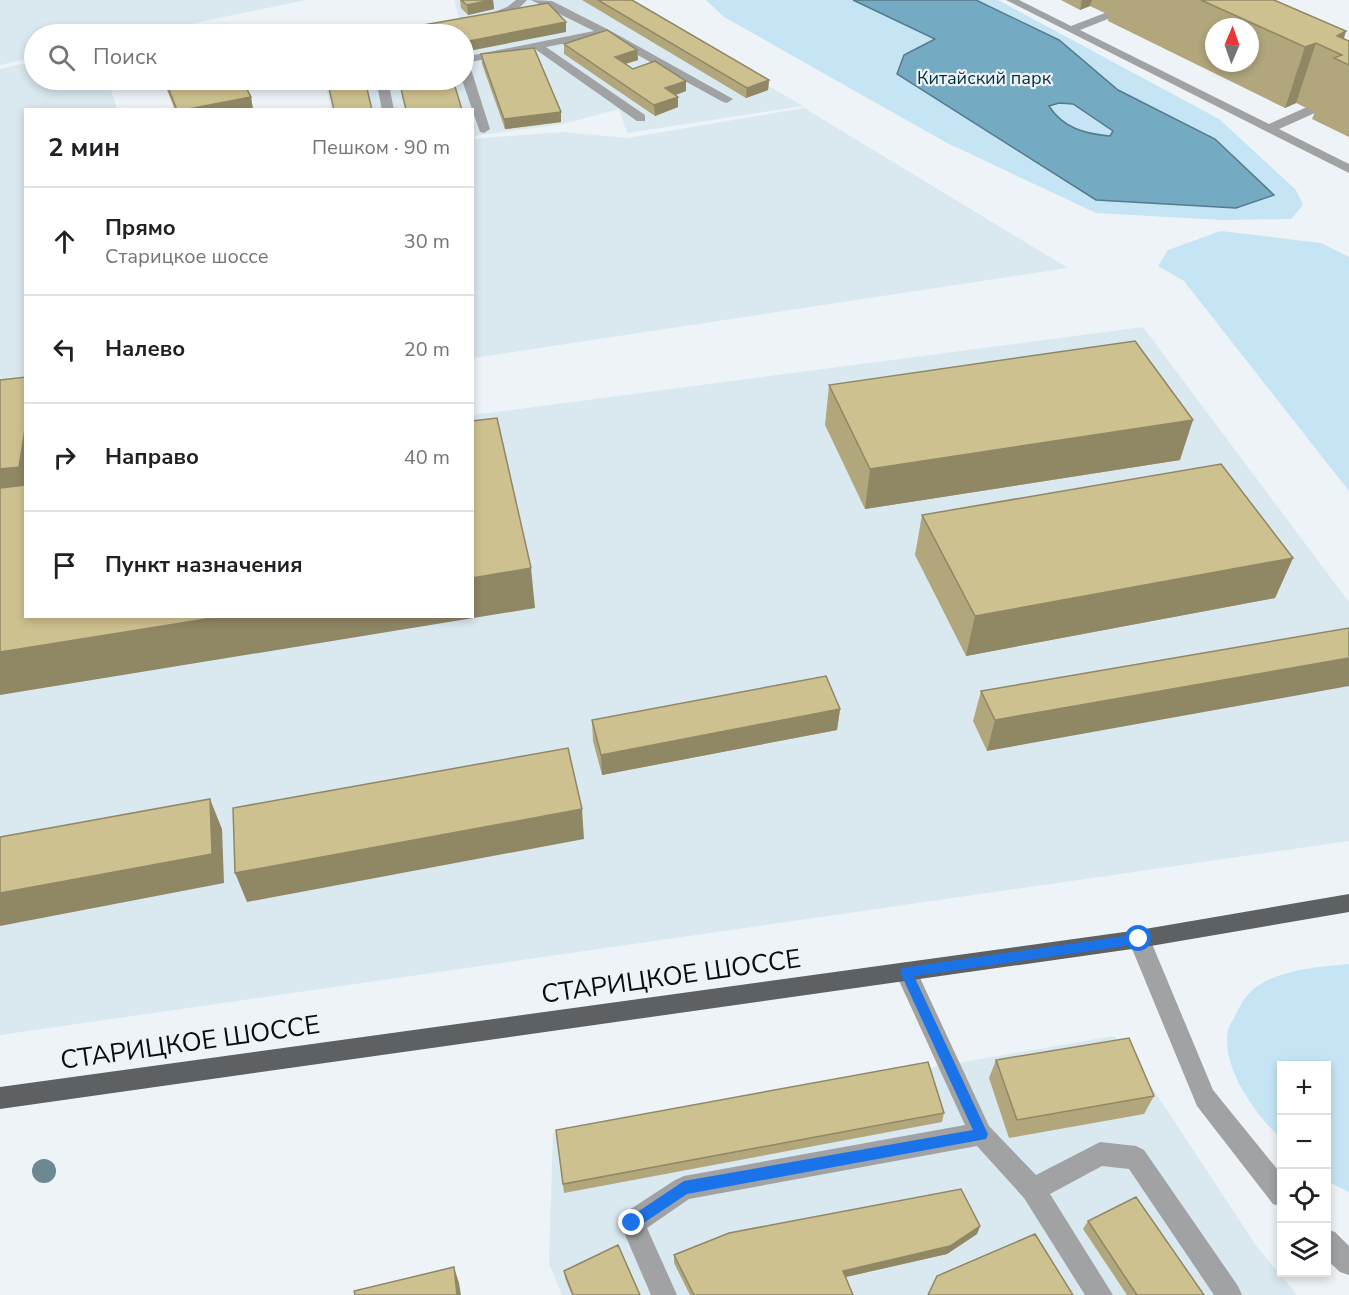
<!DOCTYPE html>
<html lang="ru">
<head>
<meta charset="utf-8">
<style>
	body { margin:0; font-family:"Nunito Sans",sans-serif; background:#f6f6f6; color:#202124 }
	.controls { position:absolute; right:18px; bottom:18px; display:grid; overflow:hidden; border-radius:0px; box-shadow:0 3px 9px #0003 }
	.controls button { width:54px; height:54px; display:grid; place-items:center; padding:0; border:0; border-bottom:2px solid #e0e0e0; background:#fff; color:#202124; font:30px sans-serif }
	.compass { position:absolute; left:1205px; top:18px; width:54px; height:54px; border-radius:50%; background:#fff; box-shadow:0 3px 9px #0003; rotate:2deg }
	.stop { position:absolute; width:18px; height:18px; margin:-14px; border:4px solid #1a73e8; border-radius:50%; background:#fff }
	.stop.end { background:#1a73e8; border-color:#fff; box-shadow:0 2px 6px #0008 }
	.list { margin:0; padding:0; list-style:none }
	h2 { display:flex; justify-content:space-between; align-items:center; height:78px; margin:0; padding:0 24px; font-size:26px }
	h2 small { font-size:20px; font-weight:400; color:#757577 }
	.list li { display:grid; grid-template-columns:39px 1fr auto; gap:18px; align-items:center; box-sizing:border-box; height:108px; padding:0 24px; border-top:2px solid #e0e0e0 }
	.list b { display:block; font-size:22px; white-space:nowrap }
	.list p { margin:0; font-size:20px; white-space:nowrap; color:#757577 }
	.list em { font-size:20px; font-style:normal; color:#757577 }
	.icon { flex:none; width:33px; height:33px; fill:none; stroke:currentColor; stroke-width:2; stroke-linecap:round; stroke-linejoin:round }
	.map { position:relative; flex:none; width:1349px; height:1295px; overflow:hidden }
	.search { position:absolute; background:#fff; box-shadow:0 3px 9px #0003; left:24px; top:24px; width:450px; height:66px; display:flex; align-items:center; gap:15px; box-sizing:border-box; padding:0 21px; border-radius:33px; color:#757577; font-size:22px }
	.panel { position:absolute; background:#fff; box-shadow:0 3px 9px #0003; left:24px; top:108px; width:450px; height:510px; border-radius:0px }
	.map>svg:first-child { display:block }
	.built { fill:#dae8ef }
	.green { fill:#c5e5f5 }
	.water { fill:#75aac3; stroke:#557b8c; stroke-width:1.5; fill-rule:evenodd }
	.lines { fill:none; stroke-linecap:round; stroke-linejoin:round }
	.minor { fill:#a0a2a4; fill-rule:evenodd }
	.major { fill:#5d6163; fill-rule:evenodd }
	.tree { fill:#6b8893 }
	.wall { fill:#b1a67c; fill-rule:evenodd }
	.shaded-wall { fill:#908765 }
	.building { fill:#cec190; stroke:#908765; stroke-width:1.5 }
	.route { fill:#1a73e8 }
	.labels { text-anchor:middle; stroke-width:4.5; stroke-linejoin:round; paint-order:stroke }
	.far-park-label { font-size:18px; fill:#003042; stroke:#edf3f6 }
	.near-street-label { font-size:26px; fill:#0a0c0d; stroke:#edf3f6 }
</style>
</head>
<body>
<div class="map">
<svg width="1349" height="1295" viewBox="0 0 1349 1295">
	<rect width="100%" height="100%" fill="#edf3f6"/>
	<path class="built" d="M0,0H306L142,34H34V57L0,65Z
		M454,0H620L803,106L627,133L619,109L563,124L473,136L472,110L331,109L324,80H464V34Z
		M34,61V80H108L117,109L26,110L25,426L0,430V69Z
		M804,108L1068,268L473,358V139L561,132L628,138Z
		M1143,327L1349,602V841L0,1035V478L26,616H472L473,415Z
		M1114,1036L1134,1060L1257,1247L1297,1295H562L549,1264L553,1133Z"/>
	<path class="green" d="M706,0H998L1219,119L1296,190L1303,205L1291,219L1221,220L1096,213L947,143L724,17Z
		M1221,231L1321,243L1349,257V491L1184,281L1158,266L1168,250Z
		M1349,964V1192L1327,1181L1326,1066H1282L1281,1139C1256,1114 1221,1069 1228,1030C1229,1025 1234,1019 1236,1014C1241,1003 1249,991 1259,985C1285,969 1319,967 1349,964Z"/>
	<path class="water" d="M853,0H976L1059,40L1118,90L1215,139L1274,195L1236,208L1096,200L897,74L904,55L935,39ZM1059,103L1073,104L1113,131L1110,136C1085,134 1063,128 1049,106Z"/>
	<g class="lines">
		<path class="minor" d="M516,0H527L515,12L487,20L482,17L507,7Z
			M531,0L552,1L609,30L733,99L727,103L723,102L603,36L546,47L645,115V121H637L535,49L466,63L470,66L490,129L484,133L480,132L462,80L464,57L594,31Z
			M1006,0H1019L1071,26L1105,13H1113V17L1080,30L1269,124L1307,107H1315V113L1279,129L1349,164V173Z
			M376,80H388L394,110H382Z
			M1139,930L1147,932L1150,939L1213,1090L1282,1175V1207L1273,1204L1197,1106L1128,939L1131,932Z
			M906,962L914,965L989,1126L1036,1175L1100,1142L1136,1146L1144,1150L1238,1286L1242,1295H1214L1129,1169L1102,1166L1050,1194L1113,1295H1085L1024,1198L977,1146L689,1199L647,1228L677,1295H651L620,1223L623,1214L675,1180L684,1176L965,1125L895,972L898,965Z
			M1326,1229L1335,1232L1349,1246V1275L1340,1272L1326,1259Z"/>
		<path class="major" d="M1349,894V912L1139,948L0,1109V1087L1139,930Z"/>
	</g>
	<circle class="tree" cx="44" cy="1171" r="12"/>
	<path class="wall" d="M460,0H493L494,9L468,15L461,8Z
		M582,0H632L769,80L768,90L746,98Z
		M1061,0H1274L1346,31L1344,38L1349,41V137L1312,119L1315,112L1296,103L1285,108L1108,21L1109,15L1090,6L1080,10ZM1214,27H1250V63H1214Z
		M564,44L637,50L638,60L625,64L633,69L686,91L675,95L678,97V107L655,116L564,54Z
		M481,54L561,112V122L505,129L482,64Z
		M164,80H242L251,97L253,110H175L167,90Z
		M829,385L1180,460L865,509L825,425Z
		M922,515L1293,558L1275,598L966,656L915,555Z
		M1349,628L987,751L973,721L981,691Z
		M840,709L837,730L602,775L593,741L592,720Z
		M996,1060L1154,1096L1144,1114L1009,1138L989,1078Z
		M944,1113L942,1122L564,1193L563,1184Z
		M1088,1221L1204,1295H1127L1083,1229Z
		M980,1226L977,1234L947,1254L846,1277L853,1295H690L674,1263V1255Z
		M564,1271L640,1295H572L565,1278Z"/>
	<path class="shaded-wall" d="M493,0L494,9L468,15L467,5Z
		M1082,0H1092L1090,6L1080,10Z
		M566,22V32L464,52V42Z
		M1346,31L1339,53L1337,36Z
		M1316,43L1296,103L1285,108L1305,47Z
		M637,50L638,60L615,67V57Z
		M769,80L768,90L746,98L747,88Z
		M686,81V91L665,99V88Z
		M251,97L253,110H183Z
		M678,97V107L655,116L654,105Z
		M561,112V122L505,129L504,119Z
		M1193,420L1180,460L865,509L870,469Z
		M26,423V508L0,512V469Z
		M1293,558L1275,598L966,656L975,616Z
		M531,568L535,608L0,695V652L225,616H472V578Z
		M1349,658V686L987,751L995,720Z
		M840,709L837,730L602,775L601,755Z
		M210,799L222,829L224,883L0,926V893Z
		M582,809L584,839L247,902L235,873Z
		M980,1226L977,1234L947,1254L841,1278L843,1271Z
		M454,1267L459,1283L461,1295H457Z"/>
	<path class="building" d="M461,0H491L467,5Z
		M598,0H632L769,80L747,88Z
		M1201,0H1274L1346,31L1337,36L1349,41V65L1334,58L1342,55L1316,43L1305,47Z
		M548,3L566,22L464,42V34H372Z
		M607,30L637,50L615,57L633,69L655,61L686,81L665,88L678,97L654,105L564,44Z
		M534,48L561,112L504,119L481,54Z
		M165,80H242L251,97L183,110H177Z
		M327,80H365L372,110H334Z
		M399,80H453L462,110H406Z
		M1135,341L1193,420L870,469L829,385Z
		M26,377V423L19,467L0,469V380Z
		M497,418L531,568L472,578V421Z
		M1221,464L1293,558L975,616L922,515Z
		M26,485V616H225L0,652V488Z
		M1349,628V658L995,720L981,691Z
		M826,676L840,709L601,755L592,720Z
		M568,748L582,809L235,873L233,808Z
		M210,799L212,854L0,893V837Z
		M1129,1038L1154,1096L1017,1120L996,1060Z
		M928,1062L944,1113L563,1184L556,1130Z
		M961,1189L980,1226L950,1246L843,1271L853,1295H694L674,1255L729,1233Z
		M1136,1197L1204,1295H1137L1088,1221Z
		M1035,1234L1073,1295H928L937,1276Z
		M618,1245L640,1295H573L564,1271Z
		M454,1267L457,1295H355L354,1291Z"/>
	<path class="route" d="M1139,934L1145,939L1139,944L914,976L986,1130L988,1134L986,1139L687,1194L636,1228L632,1230L627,1228L625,1223L627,1219L684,1181L973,1130L900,972L902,968Z"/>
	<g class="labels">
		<g class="far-park-label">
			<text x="984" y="84">Китайский парк</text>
		</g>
		<g class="near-street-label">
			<text transform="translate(671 976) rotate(-8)" y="9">СТАРИЦКОЕ ШОССЕ</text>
			<text transform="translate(190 1042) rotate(-8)" y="9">СТАРИЦКОЕ ШОССЕ</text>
		</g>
	</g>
</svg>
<div class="controls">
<button>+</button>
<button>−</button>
<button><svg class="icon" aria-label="locate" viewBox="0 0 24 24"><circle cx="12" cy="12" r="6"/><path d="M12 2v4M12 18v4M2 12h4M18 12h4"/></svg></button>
<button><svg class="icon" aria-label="layers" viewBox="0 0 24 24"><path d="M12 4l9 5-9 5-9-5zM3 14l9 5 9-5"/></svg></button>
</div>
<svg class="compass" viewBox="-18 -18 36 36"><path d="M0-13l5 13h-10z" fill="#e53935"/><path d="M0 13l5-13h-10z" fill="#757577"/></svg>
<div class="stop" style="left:1139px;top:939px"></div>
<div class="stop end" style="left:632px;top:1223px"></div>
<div class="search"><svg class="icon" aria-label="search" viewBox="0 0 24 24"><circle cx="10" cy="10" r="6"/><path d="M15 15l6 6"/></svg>Поиск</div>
<section class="panel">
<h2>2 мин<small>Пешком · 90 m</small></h2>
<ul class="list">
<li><svg class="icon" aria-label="ahead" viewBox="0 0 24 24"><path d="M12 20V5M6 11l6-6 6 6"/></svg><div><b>Прямо</b><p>Старицкое шоссе</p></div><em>30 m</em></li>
<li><svg class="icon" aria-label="left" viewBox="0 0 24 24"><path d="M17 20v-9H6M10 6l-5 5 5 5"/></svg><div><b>Налево</b></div><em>20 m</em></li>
<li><svg class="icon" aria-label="right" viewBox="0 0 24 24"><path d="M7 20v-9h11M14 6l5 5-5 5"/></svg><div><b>Направо</b></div><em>40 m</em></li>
<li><svg class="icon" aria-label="arrive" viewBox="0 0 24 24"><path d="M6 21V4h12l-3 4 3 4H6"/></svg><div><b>Пункт назначения</b></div></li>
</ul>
</section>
</div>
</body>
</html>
